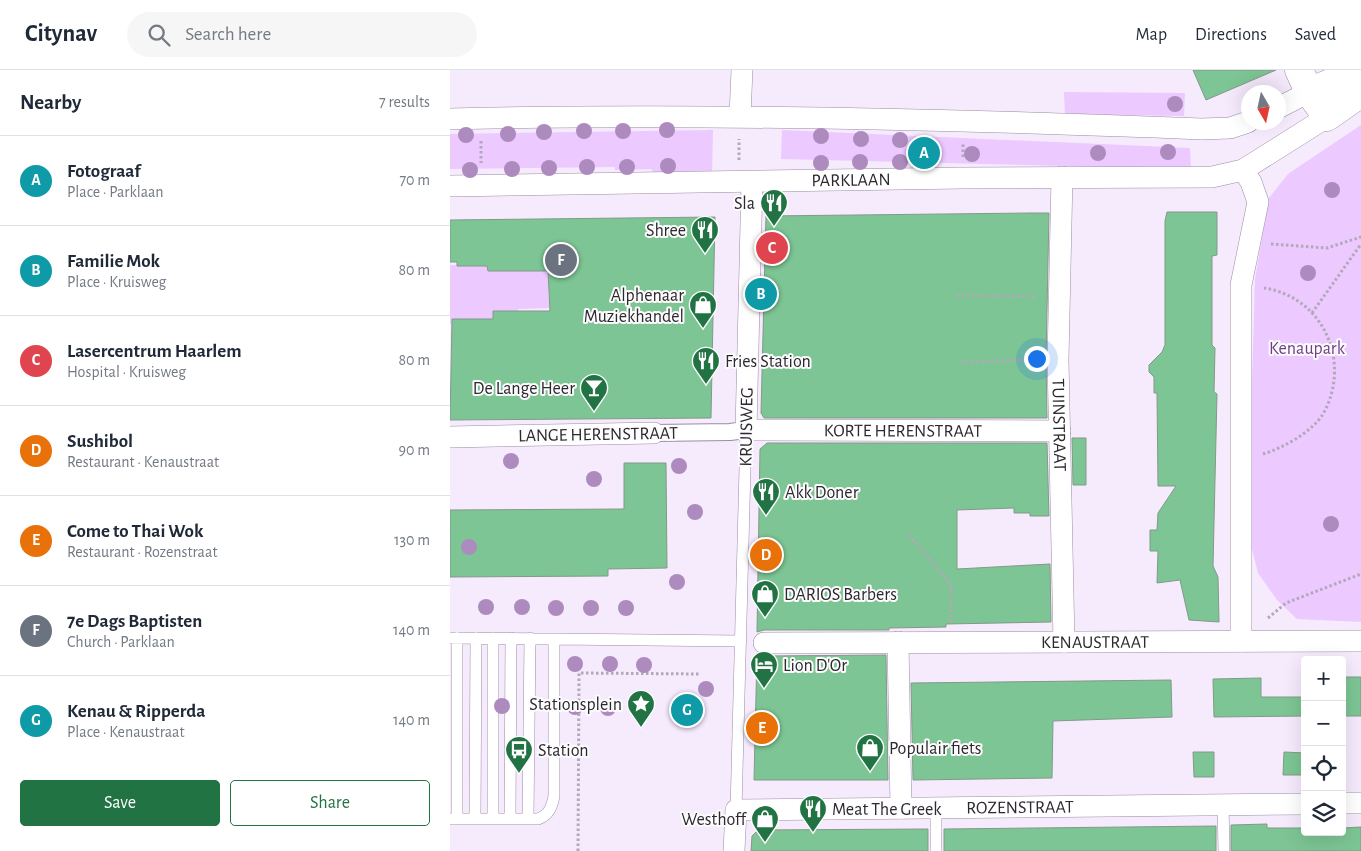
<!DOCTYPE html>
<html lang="en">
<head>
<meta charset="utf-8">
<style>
	body { margin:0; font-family:"Alegreya Sans",sans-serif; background:#f6f6f7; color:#1f2937 }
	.controls { position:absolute; right:15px; bottom:15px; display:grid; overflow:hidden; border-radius:5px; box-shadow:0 5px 20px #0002 }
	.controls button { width:45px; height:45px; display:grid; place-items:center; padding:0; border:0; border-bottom:1px solid #e0e1e3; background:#fff; color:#1f2937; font:25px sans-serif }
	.compass { position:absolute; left:791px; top:15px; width:45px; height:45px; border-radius:50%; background:#fff; box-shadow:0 5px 20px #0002; rotate:171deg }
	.you { position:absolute; left:586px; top:288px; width:18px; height:18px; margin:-12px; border:4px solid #fff; border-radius:50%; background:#1a73e8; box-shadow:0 0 0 8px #1a73e833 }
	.badge { display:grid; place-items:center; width:32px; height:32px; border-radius:50%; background:#227343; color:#fff; font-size:16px; font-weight:700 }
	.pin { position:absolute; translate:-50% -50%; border:2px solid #fff; box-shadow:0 1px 5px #0006 }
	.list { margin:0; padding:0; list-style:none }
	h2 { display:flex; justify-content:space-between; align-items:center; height:65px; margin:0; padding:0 20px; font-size:21px }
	h2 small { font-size:16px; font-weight:400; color:#747a83 }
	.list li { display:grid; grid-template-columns:32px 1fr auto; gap:15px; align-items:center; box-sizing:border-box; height:90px; padding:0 20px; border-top:1px solid #e0e1e3 }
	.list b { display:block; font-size:19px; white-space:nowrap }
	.list p { margin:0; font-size:16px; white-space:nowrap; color:#747a83 }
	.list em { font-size:16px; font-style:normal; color:#747a83 }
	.actions { display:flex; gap:10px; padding:15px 20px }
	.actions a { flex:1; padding:11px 0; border:1px solid #227343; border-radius:5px; text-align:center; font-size:18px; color:#227343 }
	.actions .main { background:#227343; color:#fff }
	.icon { flex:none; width:28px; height:28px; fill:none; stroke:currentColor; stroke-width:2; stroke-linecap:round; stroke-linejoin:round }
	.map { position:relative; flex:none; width:911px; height:781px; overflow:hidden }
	header { display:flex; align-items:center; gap:30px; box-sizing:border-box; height:70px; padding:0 25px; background:#fff; border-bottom:1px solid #e0e1e3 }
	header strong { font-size:24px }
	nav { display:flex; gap:28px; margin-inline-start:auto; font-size:18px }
	.search { width:350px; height:45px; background:#f6f6f7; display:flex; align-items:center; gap:12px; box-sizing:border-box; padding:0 18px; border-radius:28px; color:#747a83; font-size:19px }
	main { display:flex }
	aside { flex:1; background:#fff }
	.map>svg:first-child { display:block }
	.green { fill:#ecc9ff }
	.building { fill:#7dc594; stroke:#839989 }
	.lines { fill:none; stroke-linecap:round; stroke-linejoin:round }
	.service-casing { stroke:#9b8da3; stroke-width:12 }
	.pedestrian-casing { stroke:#9b8da3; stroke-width:18 }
	.minor-casing { stroke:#9b8da3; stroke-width:22 }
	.tertiary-casing { stroke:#9b8da3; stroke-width:29 }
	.path { stroke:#b2a8b8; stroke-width:3; stroke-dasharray:2.5 2.5; stroke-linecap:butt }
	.service { stroke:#fff; stroke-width:11 }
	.pedestrian { stroke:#fff; stroke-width:16 }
	.minor { stroke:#fff; stroke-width:21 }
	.tertiary { stroke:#fff; stroke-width:28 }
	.tree { fill:#ad8bbe }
	.labels { text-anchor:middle; stroke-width:4; stroke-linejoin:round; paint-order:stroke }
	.street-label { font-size:18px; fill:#2d2730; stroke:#fcfcfc }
	.poi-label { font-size:18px; fill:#2d2730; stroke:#fcfcfc; text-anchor:start }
	.park-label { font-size:18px; fill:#723d8a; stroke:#fcfcfc }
</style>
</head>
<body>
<header>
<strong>Citynav</strong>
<div class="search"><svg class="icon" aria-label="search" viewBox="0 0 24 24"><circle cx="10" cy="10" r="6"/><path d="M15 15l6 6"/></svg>Search here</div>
<nav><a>Map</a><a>Directions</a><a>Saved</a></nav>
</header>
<main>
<aside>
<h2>Nearby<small>7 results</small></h2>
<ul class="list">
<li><span class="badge" style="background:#0f9aa8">A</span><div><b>Fotograaf</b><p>Place · Parklaan</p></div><em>70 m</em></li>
<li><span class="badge" style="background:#0f9aa8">B</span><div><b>Familie Mok</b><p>Place · Kruisweg</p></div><em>80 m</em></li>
<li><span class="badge" style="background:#e0444e">C</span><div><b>Lasercentrum Haarlem</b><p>Hospital · Kruisweg</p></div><em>80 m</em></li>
<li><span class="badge" style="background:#e8710a">D</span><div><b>Sushibol</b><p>Restaurant · Kenaustraat</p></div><em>90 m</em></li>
<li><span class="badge" style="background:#e8710a">E</span><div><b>Come to Thai Wok</b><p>Restaurant · Rozenstraat</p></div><em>130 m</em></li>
<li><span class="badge" style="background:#6b7280">F</span><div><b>7e Dags Baptisten</b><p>Church · Parklaan</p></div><em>140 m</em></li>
<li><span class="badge" style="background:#0f9aa8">G</span><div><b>Kenau &amp; Ripperda</b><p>Place · Kenaustraat</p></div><em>140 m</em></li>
</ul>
<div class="actions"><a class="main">Save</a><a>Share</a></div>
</aside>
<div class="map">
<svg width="911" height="781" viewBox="0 0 911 781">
	<rect width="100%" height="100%" fill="#f6eafd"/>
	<path class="green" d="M614,22L735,23L734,46L615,44Z
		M911,55V552L847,549L827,530L808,503L802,479L801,347L805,209L819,128L838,104Z
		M263,60L262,106L208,107L201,99L165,100V97L0,99V64Z
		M332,60L740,78L741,99L331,89Z
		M0,195H98L99,231H106L99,258V238L68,239V249L0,254Z"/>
	<path class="building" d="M743,0H826L756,30Z
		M717,142H767V185L762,186V275L765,278L764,322L767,324L763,496L768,507L769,552L739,550L730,510L707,513L708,481H700V460H707L708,443L726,416H708L707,323H704V307L699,302V295L712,282L715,275V151Z
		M580,143H599L596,290L597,348H314L311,343L316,146Z
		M265,147L261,348L0,350L2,249H43V241H100L98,201H38L37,196H7V192H0V150Z
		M622,368H636V415H623Z
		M317,373H597L599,446H580V443H564V438L507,440V499L600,494L601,552L496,554V557L439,558V560H314L307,562L310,379Z
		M174,393H216L217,498L158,499V506L0,507V440L174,439Z
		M307,583L314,586L436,585L438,710H304Z
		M892,607H911V646H892Z
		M811,608V627H855V646L764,647L763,609Z
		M721,610L722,647L603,651L602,708L463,710L461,613Z
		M743,682H764V707H744Z
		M834,682L855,683V705H833Z
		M817,754V758H855V762H892V758L911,757V781H781V755Z
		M766,756V781H494V759Z
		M478,759V781H301L302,766L308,760Z"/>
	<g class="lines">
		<defs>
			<path id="service" d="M0,568L291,571
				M773,734L774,781
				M286,740L296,360
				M0,749H88C99,745 102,737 104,726V569
				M7,749V568
				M25,749L26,568
				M43,749V568
				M60,749L61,568
				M78,749L80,568
				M486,781V738"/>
			<path id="pedestrian" d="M204,363L280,362L296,360"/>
			<g id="minor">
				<path d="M828,38L859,22"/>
				<path d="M290,46L292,0"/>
				<path d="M0,49C251,43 501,49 752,59L780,58L798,52"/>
				<path id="s1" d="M612,107L608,290L614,572"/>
				<path id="s2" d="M302,112L296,360L610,361"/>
				<path id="s3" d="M0,116L512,108L762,107L793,100L877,47"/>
				<path d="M0,367L204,363"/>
				<path d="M791,571V215L808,132L801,112L793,100"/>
				<path d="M448,572L451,738"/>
				<path id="s4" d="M314,573L911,571"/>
				<path d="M892,733H911"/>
				<path id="s5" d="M284,781L286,740L855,734"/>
			</g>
			<path id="tertiary" d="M849,0L859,22L877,47L911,23
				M859,22L911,0"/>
		</defs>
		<use href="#service" class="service-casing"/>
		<use href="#pedestrian" class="pedestrian-casing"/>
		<use href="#minor" class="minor-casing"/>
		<use href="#tertiary" class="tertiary-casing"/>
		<path class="path" d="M31,71V93
			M513,87V74
			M289,90V69
			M821,174L877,178L911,167
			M507,225L587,227
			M862,243L911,174
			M511,292L586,290
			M813,384C833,378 862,362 873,344C902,293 874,227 814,218
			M459,465L501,515V552
			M818,548L836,533L911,504
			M128,781L129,603L250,604"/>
		<use href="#service" class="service"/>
		<use href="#pedestrian" class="pedestrian"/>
		<use href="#minor" class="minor"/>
		<use href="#tertiary" class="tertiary"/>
	</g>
	<g class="tree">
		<circle cx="725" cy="34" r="8"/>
		<circle cx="217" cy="60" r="8"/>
		<circle cx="134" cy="61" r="8"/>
		<circle cx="173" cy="61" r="8"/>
		<circle cx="94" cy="62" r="8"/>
		<circle cx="58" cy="64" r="8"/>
		<circle cx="16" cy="65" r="8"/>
		<circle cx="371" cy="66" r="8"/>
		<circle cx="411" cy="69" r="8"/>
		<circle cx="450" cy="70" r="8"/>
		<circle cx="718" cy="82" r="8"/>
		<circle cx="648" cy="83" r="8"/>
		<circle cx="522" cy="84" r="8"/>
		<circle cx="410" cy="92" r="8"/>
		<circle cx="450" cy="92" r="8"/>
		<circle cx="371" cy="93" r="8"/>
		<circle cx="218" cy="96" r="8"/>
		<circle cx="137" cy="97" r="8"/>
		<circle cx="177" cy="97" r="8"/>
		<circle cx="99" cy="98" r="8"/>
		<circle cx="62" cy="99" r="8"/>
		<circle cx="20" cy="100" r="8"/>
		<circle cx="882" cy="120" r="8"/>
		<circle cx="858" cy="203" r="8"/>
		<circle cx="61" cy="391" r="8"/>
		<circle cx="229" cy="396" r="8"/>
		<circle cx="144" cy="409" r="8"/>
		<circle cx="245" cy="442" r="8"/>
		<circle cx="881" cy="454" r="8"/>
		<circle cx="19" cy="477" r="8"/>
		<circle cx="227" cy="512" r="8"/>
		<circle cx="36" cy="537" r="8"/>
		<circle cx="72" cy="537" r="8"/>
		<circle cx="106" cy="538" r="8"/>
		<circle cx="141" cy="538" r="8"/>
		<circle cx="176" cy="538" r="8"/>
		<circle cx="125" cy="594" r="8"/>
		<circle cx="160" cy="594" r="8"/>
		<circle cx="194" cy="595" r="8"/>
		<circle cx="256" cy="619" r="8"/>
		<circle cx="52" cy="636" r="8"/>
		<circle cx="125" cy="637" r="8"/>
		<circle cx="158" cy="638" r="8"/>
	</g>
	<defs>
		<symbol id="restaurant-pin" viewBox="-11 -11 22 30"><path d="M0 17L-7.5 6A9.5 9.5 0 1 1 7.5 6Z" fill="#227343" stroke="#fcfcfc"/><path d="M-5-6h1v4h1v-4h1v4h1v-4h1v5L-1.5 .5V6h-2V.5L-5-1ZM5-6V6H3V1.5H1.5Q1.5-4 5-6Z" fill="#fff"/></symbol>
		<symbol id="shop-pin" viewBox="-11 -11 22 30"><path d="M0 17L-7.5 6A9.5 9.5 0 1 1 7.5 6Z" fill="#227343" stroke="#fcfcfc"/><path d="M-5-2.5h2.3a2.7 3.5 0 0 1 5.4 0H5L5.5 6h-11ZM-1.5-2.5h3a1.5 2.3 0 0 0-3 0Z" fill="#fff"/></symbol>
		<symbol id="bar-pin" viewBox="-11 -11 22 30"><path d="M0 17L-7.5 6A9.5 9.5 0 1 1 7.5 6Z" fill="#227343" stroke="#fcfcfc"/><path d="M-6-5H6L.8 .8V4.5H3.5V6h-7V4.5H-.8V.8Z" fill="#fff"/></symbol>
		<symbol id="hotel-pin" viewBox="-11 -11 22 30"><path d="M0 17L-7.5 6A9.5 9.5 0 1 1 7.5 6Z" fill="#227343" stroke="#fcfcfc"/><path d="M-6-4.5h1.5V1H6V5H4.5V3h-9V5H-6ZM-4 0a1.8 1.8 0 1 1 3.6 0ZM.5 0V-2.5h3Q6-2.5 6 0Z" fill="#fff"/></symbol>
		<symbol id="sight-pin" viewBox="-11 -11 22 30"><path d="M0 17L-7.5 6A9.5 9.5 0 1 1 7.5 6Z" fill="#227343" stroke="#fcfcfc"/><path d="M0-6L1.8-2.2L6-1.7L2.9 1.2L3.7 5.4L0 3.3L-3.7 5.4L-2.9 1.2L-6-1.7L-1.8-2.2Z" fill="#fff"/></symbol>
		<symbol id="bus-pin" viewBox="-11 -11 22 30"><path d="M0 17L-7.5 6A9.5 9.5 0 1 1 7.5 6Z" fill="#227343" stroke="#fcfcfc"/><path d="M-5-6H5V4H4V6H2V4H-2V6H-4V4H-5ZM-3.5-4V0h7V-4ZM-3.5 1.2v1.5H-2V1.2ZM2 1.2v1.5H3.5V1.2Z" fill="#fff"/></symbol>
	</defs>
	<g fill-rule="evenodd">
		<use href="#restaurant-pin" x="308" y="117" width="32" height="43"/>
		<use href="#restaurant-pin" x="239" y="144" width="32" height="43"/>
		<use href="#shop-pin" x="237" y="219" width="32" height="43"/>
		<use href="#restaurant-pin" x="240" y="275" width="32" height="43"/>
		<use href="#bar-pin" x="128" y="302" width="32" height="43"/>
		<use href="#restaurant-pin" x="300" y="406" width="32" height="43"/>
		<use href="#shop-pin" x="299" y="508" width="32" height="43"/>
		<use href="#hotel-pin" x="298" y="579" width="32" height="43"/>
		<use href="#sight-pin" x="175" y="618" width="32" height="43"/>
		<use href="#shop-pin" x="404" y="662" width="32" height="43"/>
		<use href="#bus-pin" x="53" y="664" width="32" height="43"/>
		<use href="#restaurant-pin" x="347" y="723" width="32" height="43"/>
		<use href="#shop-pin" x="299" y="733" width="32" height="43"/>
	</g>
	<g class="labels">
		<g class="street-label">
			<text dy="6" stroke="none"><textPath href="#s3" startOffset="401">PARKLAAN</textPath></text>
			<text dy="6" stroke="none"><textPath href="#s1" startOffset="248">TUINSTRAAT</textPath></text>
			<text transform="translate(296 357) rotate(-89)" y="6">KRUISWEG</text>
			<text dy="6" stroke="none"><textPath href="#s2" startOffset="405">KORTE HERENSTRAAT</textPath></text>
			<text transform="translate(148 364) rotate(-1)" y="6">LANGE HERENSTRAAT</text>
			<text dy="6" stroke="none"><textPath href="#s4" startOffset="331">KENAUSTRAAT</textPath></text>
			<text dy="6" stroke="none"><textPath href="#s5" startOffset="325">ROZENSTRAAT</textPath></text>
		</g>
		<g class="poi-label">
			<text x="305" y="139" text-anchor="end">Sla</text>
			<text x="236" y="166" text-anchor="end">Shree</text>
			<text x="234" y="231" text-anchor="end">Alphenaar<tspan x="234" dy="21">Muziekhandel</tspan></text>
			<text x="275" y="297">Fries Station</text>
			<text x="125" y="324" text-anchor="end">De Lange Heer</text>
			<text x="335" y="428">Akk Doner</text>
			<text x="334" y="530">DARIOS Barbers</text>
			<text x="333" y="601">Lion D'Or</text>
			<text x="172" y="640" text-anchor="end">Stationsplein</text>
			<text x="439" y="684">Populair fiets</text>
			<text x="88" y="686">Station</text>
			<text x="382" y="745">Meat The Greek</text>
			<text x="296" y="755" text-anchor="end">Westhoff</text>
		</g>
		<g class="park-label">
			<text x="857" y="284">Kenaupark</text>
		</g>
	</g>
</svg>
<div class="controls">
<button>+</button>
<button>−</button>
<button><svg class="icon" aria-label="locate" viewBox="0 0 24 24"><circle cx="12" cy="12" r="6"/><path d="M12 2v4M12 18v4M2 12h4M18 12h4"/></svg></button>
<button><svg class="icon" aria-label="layers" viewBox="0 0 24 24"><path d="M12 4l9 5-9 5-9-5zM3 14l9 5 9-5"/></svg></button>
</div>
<svg class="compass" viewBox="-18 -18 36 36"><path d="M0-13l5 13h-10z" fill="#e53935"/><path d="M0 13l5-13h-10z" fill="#747a83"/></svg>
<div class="you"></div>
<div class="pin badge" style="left:474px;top:83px;background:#0f9aa8">A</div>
<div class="pin badge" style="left:311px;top:224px;background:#0f9aa8">B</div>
<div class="pin badge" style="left:322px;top:178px;background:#e0444e">C</div>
<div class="pin badge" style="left:316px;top:485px;background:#e8710a">D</div>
<div class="pin badge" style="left:312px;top:658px;background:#e8710a">E</div>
<div class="pin badge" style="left:111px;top:190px;background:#6b7280">F</div>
<div class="pin badge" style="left:237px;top:640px;background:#0f9aa8">G</div>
</div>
</main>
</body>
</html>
